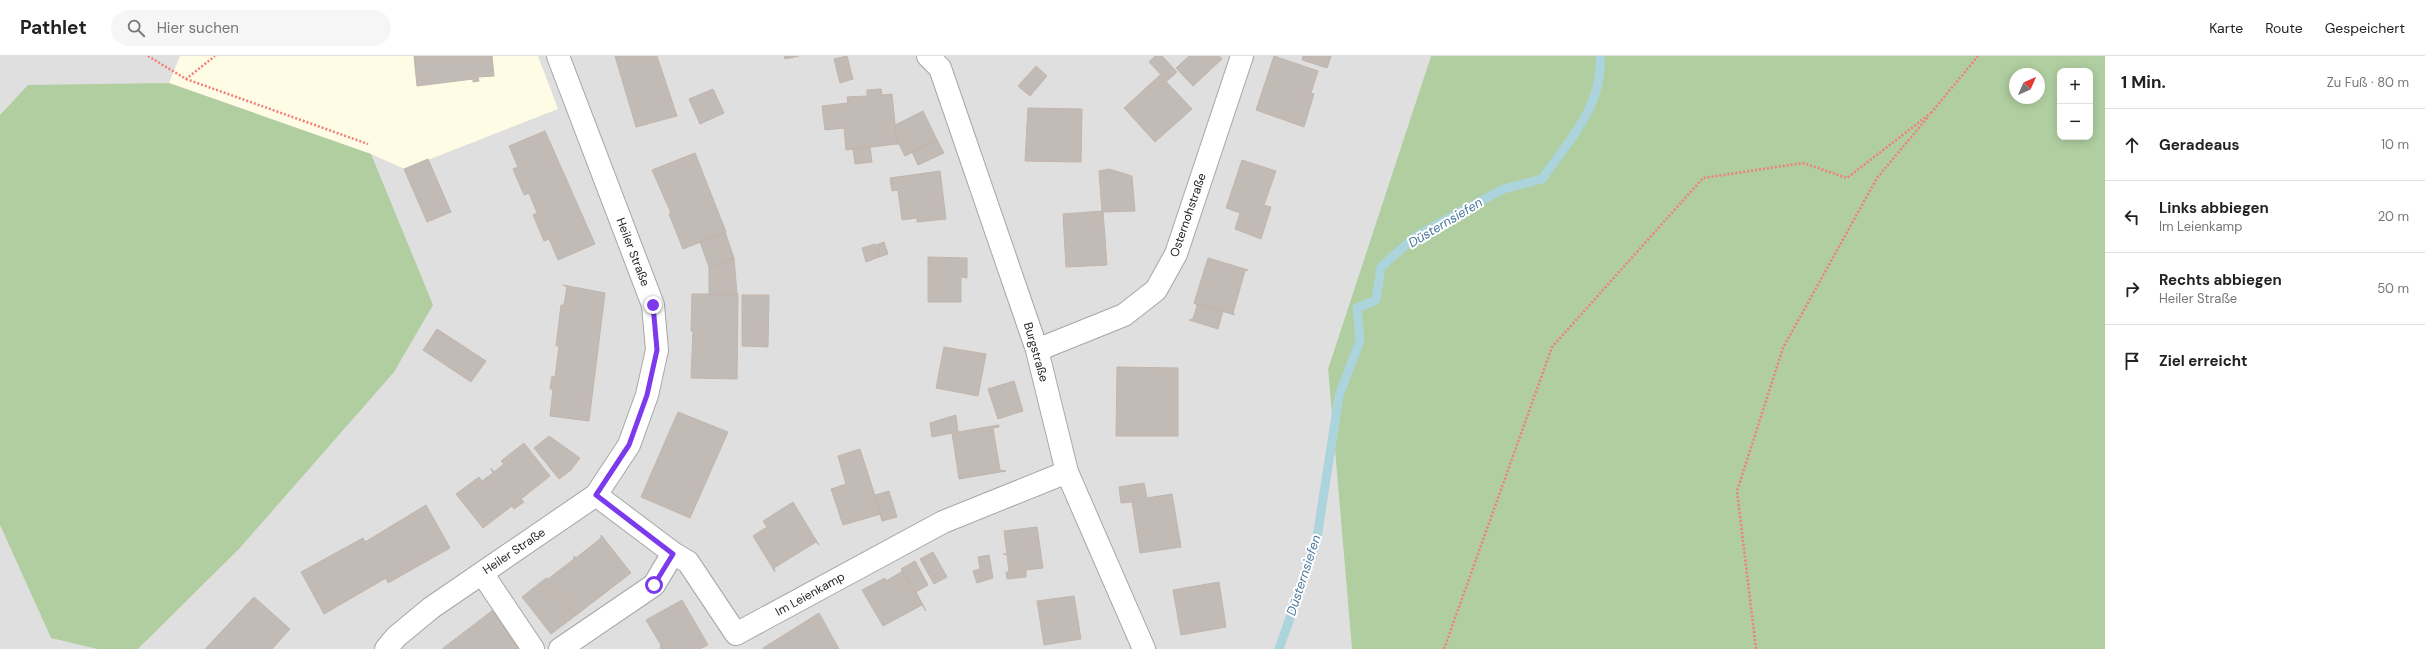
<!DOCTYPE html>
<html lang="de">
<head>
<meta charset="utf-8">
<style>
	body { margin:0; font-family:"DM Sans",sans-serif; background:#f6f6f6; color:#222 }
	.controls { position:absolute; right:12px; top:12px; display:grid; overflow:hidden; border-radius:8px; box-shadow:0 2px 10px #0003 }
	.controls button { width:36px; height:36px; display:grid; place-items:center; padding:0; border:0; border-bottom:1px solid #e0e0e0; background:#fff; color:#222; font:20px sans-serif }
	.compass { position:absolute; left:2009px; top:12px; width:36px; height:36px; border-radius:50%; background:#fff; box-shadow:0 2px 10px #0003; rotate:45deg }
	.stop { position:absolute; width:12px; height:12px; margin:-9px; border:3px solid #7c3aed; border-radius:50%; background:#fff }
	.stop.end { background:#7c3aed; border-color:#fff; box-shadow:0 1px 4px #0008 }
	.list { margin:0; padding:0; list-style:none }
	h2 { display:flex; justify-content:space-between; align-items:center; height:52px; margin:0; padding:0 16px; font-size:17px }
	h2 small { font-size:13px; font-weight:400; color:#767676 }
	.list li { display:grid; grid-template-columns:26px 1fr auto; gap:12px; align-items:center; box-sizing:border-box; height:72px; padding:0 16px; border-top:1px solid #e0e0e0 }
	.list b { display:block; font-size:15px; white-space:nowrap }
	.list p { margin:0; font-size:13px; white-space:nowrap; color:#767676 }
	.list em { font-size:13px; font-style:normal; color:#767676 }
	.icon { flex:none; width:22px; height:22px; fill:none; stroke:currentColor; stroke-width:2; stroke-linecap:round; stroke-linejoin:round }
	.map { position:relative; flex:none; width:2105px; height:593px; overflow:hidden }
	header { display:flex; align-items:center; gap:24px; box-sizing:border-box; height:56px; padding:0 20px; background:#fff; border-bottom:1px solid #e0e0e0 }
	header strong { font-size:19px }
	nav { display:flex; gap:22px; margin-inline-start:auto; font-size:14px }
	.search { width:280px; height:36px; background:#f6f6f6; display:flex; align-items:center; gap:10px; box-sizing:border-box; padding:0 14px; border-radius:22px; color:#767676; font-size:15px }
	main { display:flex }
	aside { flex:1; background:#fff }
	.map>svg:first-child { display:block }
	.residential { fill:#dfdfdf }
	.education { fill:#fefce5 }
	.forest { fill:#b0cea0; fill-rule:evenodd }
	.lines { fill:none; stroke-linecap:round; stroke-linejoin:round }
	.stream { stroke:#acd4dc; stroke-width:9 }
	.building { fill:#c2bab5; stroke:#c2b5ac }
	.minor-casing { stroke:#a6a6a6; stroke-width:24 }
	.path { stroke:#f37e78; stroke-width:2.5; stroke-dasharray:2 2; stroke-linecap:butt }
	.minor { stroke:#fff; stroke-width:22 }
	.route { stroke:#7c3aed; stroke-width:5 }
	.labels { text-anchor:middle; stroke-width:4; stroke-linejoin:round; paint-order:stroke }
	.street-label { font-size:12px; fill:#222; stroke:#fff }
	.water-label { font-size:13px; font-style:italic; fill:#4c789e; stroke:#fff }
</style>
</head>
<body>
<header>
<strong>Pathlet</strong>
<div class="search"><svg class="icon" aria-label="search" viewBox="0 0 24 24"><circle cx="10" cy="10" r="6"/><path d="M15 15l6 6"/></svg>Hier suchen</div>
<nav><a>Karte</a><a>Route</a><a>Gespeichert</a></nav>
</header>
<main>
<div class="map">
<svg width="2105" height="593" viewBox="0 0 2105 593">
	<rect width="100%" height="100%" fill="#f1eee9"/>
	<path class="residential" d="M0,0H1431L1328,313L1352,593H138L239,493L0,59Z
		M0,469L51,582L97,593H0Z"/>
	<path class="education" d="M180,0H538L558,53L405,113L371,98L169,27Z"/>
	<path class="forest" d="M1431,0H2105V593H1352L1328,313ZM2060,15H2090V81H2060ZM2015,18H2039V42H2015Z
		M169,27L371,98L433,249L394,316L239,493L138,593H97L51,582L0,469V59L28,29Z"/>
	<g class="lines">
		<path class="stream" d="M1279,593L1316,488L1339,340L1360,284L1357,252L1376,244L1381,211L1416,180L1503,133L1542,123C1568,86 1604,48 1600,0"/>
	</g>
	<path class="building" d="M414,0H492L494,20L478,21L479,25L473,26V23L417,30Z
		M615,0H657L677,60L636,71Z
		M784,0H799L785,3Z
		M847,0L853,23L840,27L834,3Z
		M1155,0H1162L1177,16L1167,25L1149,6Z
		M1189,0H1219L1222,3L1193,30L1176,12Z
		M1274,0L1318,15L1311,37L1314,38L1304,71L1256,54Z
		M1303,0H1331L1327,12L1302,4Z
		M1036,10L1047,20L1030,40L1018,30Z
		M1160,19L1192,53L1155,86L1124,52Z
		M713,33L724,57L700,68L689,43Z
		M881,33L882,39L892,38L897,88L846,94L844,72L825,74L822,50L848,47L847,41L867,40V34Z
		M1028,52L1082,53L1081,106L1025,105Z
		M923,55L937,84L905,100L899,88H897L895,69Z
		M545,75L595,188L558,204L549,183L544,185L533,159L537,157L529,137L524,139L513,113L518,111L509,90Z
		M937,84L944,97L918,109L912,96Z
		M870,91L872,106L855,108L853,93Z
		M695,97L726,176L683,193L669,158L671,157L652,114Z
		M428,103L451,156L427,166L404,113Z
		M1242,104L1276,115L1264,149L1271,151L1261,183L1235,173L1240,157L1226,152Z
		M1109,113L1132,120L1135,155L1102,156L1099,115Z
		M940,115L946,163L917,166V162L902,164L898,134L892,135L890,122Z
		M1103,155L1107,209L1066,211L1063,158Z
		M725,176L734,202L709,211L700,186Z
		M884,186L888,198L879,201L876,189Z
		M875,188L879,201L866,206L862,192Z
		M928,201L967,202V222L961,221V246H928Z
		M734,202L737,238H709V211Z
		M1208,202L1248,214L1245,215L1233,257L1235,259L1194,247Z
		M563,229L605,237L589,365L550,360L553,333H550L552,320L555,321L559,290H556L561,249H564L567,231Z
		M692,238H738L737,323L691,322L693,275H691Z
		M742,239H769L768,291L742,290Z
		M1195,247L1223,255L1218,273L1189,264L1193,263L1197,250Z
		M437,273L486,305L471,326L423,294Z
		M944,291L986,298L978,340L936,332Z
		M1117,311L1178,312V380H1116Z
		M1014,325L1023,355L998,363L988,333Z
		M678,356L728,376L690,462L641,441Z
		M956,359L958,376L999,369V371L993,372L1000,414L1006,415L959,423L952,377L932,381L930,367Z
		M549,380L580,402L571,414L559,423L534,392Z
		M524,387L550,420L521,443L524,446L514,453L512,450L483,472L456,438L479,421L482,425L493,417L491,412L494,416L504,408L501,405Z
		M860,393L881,458L843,469L831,433L846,428L838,400Z
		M1144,427L1147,442L1172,438L1181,491L1140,497L1132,446L1121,447L1119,431Z
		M889,435L897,461L882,465L875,439Z
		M793,446L819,489L816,486L774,512L775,516L753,480L767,471L763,465Z
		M426,449L450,492L388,527L386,522L324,558L301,516L363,482L365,486Z
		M1037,471L1043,512L1026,514V521L1007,523L1006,516H1009L1007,499L1003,498H1007L1004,475Z
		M601,479L631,517L575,560L546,522L548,523L574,503V500L576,502L601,482Z
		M933,496L947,521L934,528L920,503Z
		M989,499L993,522L977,527L973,515L980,513L978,501Z
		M915,505L928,529L916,536L926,555L901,513Z
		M903,515L922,549L883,570L862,534L885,522L886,525Z
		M546,522L575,560L551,578L522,541Z
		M1219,526L1226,571L1181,579L1173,534Z
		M1074,540L1081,583L1044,589L1037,545Z
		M254,541L290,573L272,593H205Z
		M682,544L708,589L700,593H660L661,589L646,564Z
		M493,554L520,590L517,593H442Z
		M819,557L839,593H764L763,592Z"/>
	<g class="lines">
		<defs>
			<path id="minor" d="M928,0L940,12L1037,294L1067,416L1144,593
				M1037,294L1124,259L1156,234L1176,198L1242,0
				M596,439L673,497L688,506L736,578L943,466L1067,416
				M482,517L533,593
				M386,593L396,581L431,552L596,439L629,389L647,339L657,294L653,249L558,0
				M560,593L654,529L673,497"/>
		</defs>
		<use href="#minor" class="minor-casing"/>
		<path class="path" d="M148,0L186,23L215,0
			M186,23L368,88
			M1931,57L1978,0
			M1444,593L1552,291L1703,122L1803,107L1847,122L1931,57
			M1756,593L1737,435L1783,292L1877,122L1928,61"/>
		<use href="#minor" class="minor"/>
	</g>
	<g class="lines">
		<path class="route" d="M653,249L657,294L647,339L629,389L596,439L673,498L654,529"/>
	</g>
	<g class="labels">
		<g class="street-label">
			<text transform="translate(1188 159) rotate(-71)" y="4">Osternohstraße</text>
			<text transform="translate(633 196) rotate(69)" y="4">Heiler Straße</text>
			<text transform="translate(1036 296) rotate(74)" y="4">Burgstraße</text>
			<text transform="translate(514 495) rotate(-34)" y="4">Heiler Straße</text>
			<text transform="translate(810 538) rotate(-29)" y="4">Im Leienkamp</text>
		</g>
		<g class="water-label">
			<text transform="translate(1445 166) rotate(-31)" y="5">Düsternsiefen</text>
			<text transform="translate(1303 519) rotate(-72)" y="5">Düsternsiefen</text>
		</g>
	</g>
</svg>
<div class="controls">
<button>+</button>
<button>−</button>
</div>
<svg class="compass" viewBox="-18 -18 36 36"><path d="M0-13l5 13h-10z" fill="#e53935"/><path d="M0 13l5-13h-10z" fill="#767676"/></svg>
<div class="stop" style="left:654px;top:529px"></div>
<div class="stop end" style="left:653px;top:249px"></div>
</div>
<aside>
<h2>1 Min.<small>Zu Fuß · 80 m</small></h2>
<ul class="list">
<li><svg class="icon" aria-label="ahead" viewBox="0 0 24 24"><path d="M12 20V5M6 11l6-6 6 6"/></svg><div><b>Geradeaus</b></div><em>10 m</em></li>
<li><svg class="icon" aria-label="left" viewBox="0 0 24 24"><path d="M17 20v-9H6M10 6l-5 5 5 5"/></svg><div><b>Links abbiegen</b><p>Im Leienkamp</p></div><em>20 m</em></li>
<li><svg class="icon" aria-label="right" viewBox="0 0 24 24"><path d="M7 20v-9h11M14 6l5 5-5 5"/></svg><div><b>Rechts abbiegen</b><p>Heiler Straße</p></div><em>50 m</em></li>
<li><svg class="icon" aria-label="arrive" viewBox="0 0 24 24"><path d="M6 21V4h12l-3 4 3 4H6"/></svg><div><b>Ziel erreicht</b></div></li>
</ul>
</aside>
</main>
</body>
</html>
